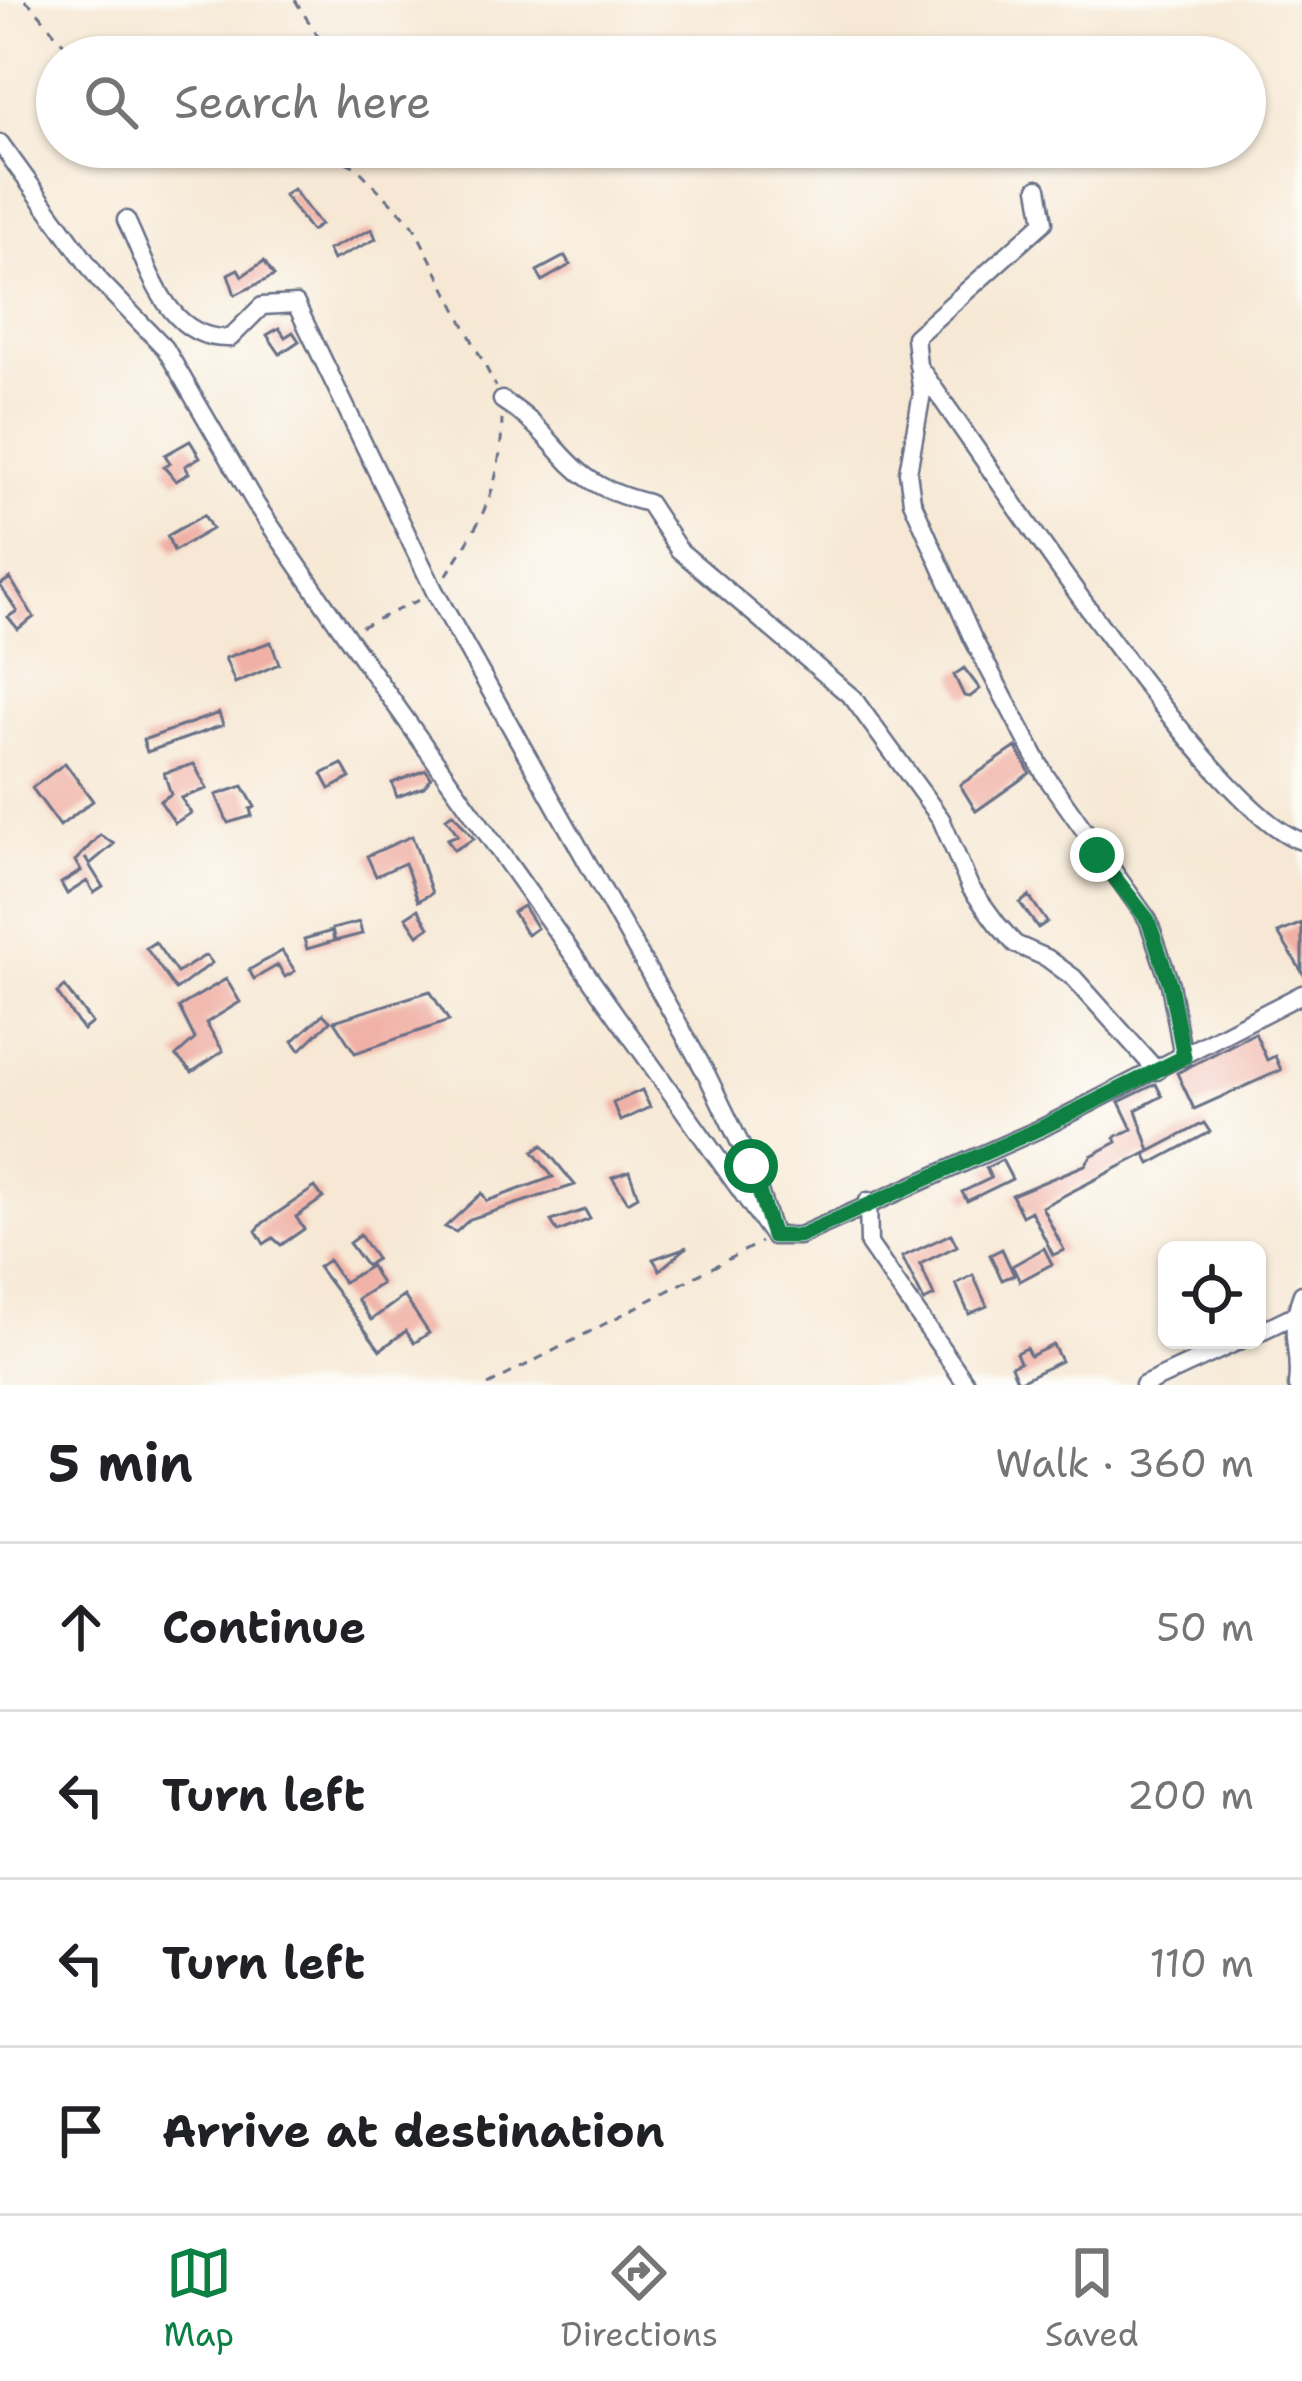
<!DOCTYPE html>
<html lang="en">
<head>
<meta charset="utf-8">
<style>
	body { margin:0; font-family:"Shantell Sans",sans-serif; background:#f2f2f2; color:#202124 }
	.controls { position:absolute; right:36px; bottom:36px; display:grid; overflow:hidden; border-radius:18px; box-shadow:0 3px 9px #0004 }
	.controls button { width:108px; height:108px; display:grid; place-items:center; padding:0; border:0; border-bottom:3px solid #e0e0e0; background:#fff; color:#202124; font:60px sans-serif }
	.stop { position:absolute; width:36px; height:36px; margin:-27px; border:9px solid #0b8043; border-radius:50%; background:#fff }
	.stop.end { background:#0b8043; border-color:#fff; box-shadow:0 3px 12px #0008 }
	.list { margin:0; padding:0; list-style:none }
	h2 { display:flex; justify-content:space-between; align-items:center; height:156px; margin:0; padding:0 48px; font-size:51px }
	h2 small { font-size:39px; font-weight:400; color:#757577 }
	.list li { display:grid; grid-template-columns:78px 1fr auto; gap:36px; align-items:center; box-sizing:border-box; height:168px; padding:0 48px; border-top:3px solid #e0e0e0 }
	.list b { display:block; font-size:45px; white-space:nowrap }
	.list em { font-size:39px; font-style:normal; color:#757577 }
	.icon { flex:none; width:66px; height:66px; fill:none; stroke:currentColor; stroke-width:2; stroke-linecap:round; stroke-linejoin:round }
	.map { position:relative; flex:none; width:1302px; height:1385px; overflow:hidden }
	.search { position:absolute; background:#fff; box-shadow:0 3px 9px #0004; left:36px; right:36px; top:36px; height:132px; display:flex; align-items:center; gap:30px; box-sizing:border-box; padding:0 42px; border-radius:66px; color:#757577; font-size:45px }
	.sheet { height:828px; background:#fff }
	nav { display:flex; justify-content:space-around; align-items:center; box-sizing:border-box; height:168px; border-top:3px solid #e0e0e0; background:#fff; font-size:33px; color:#757577 }
	nav a { display:grid; justify-items:center; gap:6px }
	nav .on { color:#0b8043 }
	.map>svg:first-child { display:block }
	.building { fill:#f0b0a5 }
	.lines { fill:none; stroke-linecap:round; stroke-linejoin:round }
	.minor-casing { stroke:#687087; stroke-width:21 }
	.path { stroke:#687087; stroke-width:3; stroke-dasharray:9 9; stroke-linecap:butt }
	.minor { stroke:#fff; stroke-width:16 }
	.route { stroke:#0b8043; stroke-width:15 }
</style>
</head>
<body>
<div class="map">
<svg width="1302" height="1385" viewBox="0 0 1302 1385">
	<rect width="100%" height="100%" fill="#fdfcf7"/>
	<filter id="ink" filterUnits="userSpaceOnUse"><feTurbulence type="fractalNoise" baseFrequency=".00833" numOctaves="2"/><feDisplacementMap in="SourceGraphic" scale="24" xChannelSelector="R" yChannelSelector="G"/><feConvolveMatrix kernelMatrix="1 2 1 2 8 2 1 2 1" color-interpolation-filters="sRGB"/></filter>
	<filter id="wash" filterUnits="userSpaceOnUse"><feTurbulence type="fractalNoise" baseFrequency=".004" numOctaves="4" result="noise"/><feDisplacementMap in="SourceGraphic" scale="48" xChannelSelector="R" yChannelSelector="G"/><feGaussianBlur stdDeviation="2.7" result="paint"/><feColorMatrix in="noise" values="0 0 0 0 0 0 0 0 0 0 0 0 0 0 0 0 0 1.4 0 .05"/><feComposite in="paint" operator="in"/></filter>
	<g filter="url(#wash)">
		<rect width="100%" height="100%" fill="#f6e8d4"/>
		<g id="blocks">
			<path class="building" d="M293,189L320,225L311,231L284,195Z
				M372,229L376,239L333,260L328,250Z
				M565,256L570,265L542,281L537,271Z
				M264,261L274,276L235,295L228,274L238,269L242,276Z
				M279,328L285,337L293,332L299,341L280,354L267,335Z
				M190,441L200,457L185,466L189,473L176,481L164,467L170,463L165,455Z
				M204,515L212,529L174,551L167,536Z
				M10,578L34,617L18,629L8,617L17,611L0,585Z
				M271,642L279,664L235,683L225,658Z
				M964,668L980,689L970,697L964,696L954,675Z
				M219,713L223,725L147,752L143,740Z
				M1016,747L1030,773L976,811L960,785Z
				M65,763L93,801L60,826L32,788Z
				M194,764L207,789L181,798L191,813L175,823L160,801L171,794L164,773Z
				M342,764L350,778L330,789L322,774Z
				M426,770L431,777L424,787L397,797L392,783Z
				M243,786L255,807L250,809L252,816L228,823L216,795Z
				M453,813L474,839L454,850L447,839L458,835L446,818Z
				M100,835L114,844L90,864L85,858L103,887L94,893L87,881L67,894L61,883L81,871L75,861Z
				M412,836L432,893L418,901L405,863L376,876L367,856Z
				M1029,896L1047,922L1038,928L1020,903Z
				M523,906L537,928L527,935L513,912Z
				M418,909L429,927L418,935L406,917Z
				M359,922L362,934L335,941L332,929Z
				M1302,923V972L1278,933Z
				M332,931L334,941L307,949L304,939Z
				M155,942L177,973L206,955L212,963L176,990L146,948Z
				M282,951L295,971L285,977L278,965L254,979L249,970Z
				M226,979L240,1002L206,1023L223,1051L192,1072L176,1056L195,1039L179,1007Z
				M65,987L92,1023L83,1030L57,993Z
				M430,991L449,1021L355,1053L334,1021Z
				M323,1014L330,1021L300,1050L293,1041Z
				M1255,1033L1267,1060L1275,1056L1281,1070L1194,1109L1177,1073Z
				M1156,1084L1162,1096L1136,1110L1150,1151L1042,1207L1064,1250L1053,1255L1031,1211L1022,1216L1012,1195L1085,1165L1091,1156L1117,1142L1115,1137L1132,1129L1119,1102Z
				M642,1090L650,1107L620,1121L613,1103Z
				M1204,1123L1210,1132L1150,1164L1145,1154Z
				M542,1145L575,1185L470,1219L456,1232L445,1227L482,1193L487,1201L553,1177L533,1152Z
				M1002,1160L1012,1179L967,1201L962,1192L991,1178L986,1168Z
				M629,1171L638,1196L628,1202L612,1177Z
				M315,1187L323,1198L296,1217L304,1229L281,1245L273,1238L264,1244L256,1231L263,1223Z
				M585,1210L590,1219L558,1232L551,1221Z
				M951,1234L957,1246L920,1264L934,1296L924,1301L902,1257Z
				M360,1235L376,1259L366,1266L349,1243Z
				M687,1247L660,1270L653,1259Z
				M1044,1248L1052,1264L1020,1281L1012,1266Z
				M1002,1249L1014,1275L1002,1280L990,1255Z
				M328,1260L343,1282L371,1266L381,1284L357,1299L371,1320L404,1296L429,1333L414,1343L406,1331L380,1350L318,1267Z
				M973,1275L987,1306L969,1314L956,1284Z
				M1053,1345L1061,1361L1018,1382L1011,1366L1020,1362L1016,1353L1026,1348L1030,1356Z"/>
		</g>
	</g>
	<g filter="url(#ink)">
		<use href="#blocks" fill-opacity="0" stroke="#687087" stroke-width="3"/>
		<g class="lines">
			<defs>
				<path id="minor" d="M0,143L100,281L165,348L257,506L345,634L773,1236H799L1044,1127L1302,994
					M1038,188L1044,222L915,337L918,366C983,454 1217,818 1302,841
					M126,220C149,267 166,341 230,338L262,306L296,304L435,592L707,1075L751,1166L772,1231
					M919,372L922,393L908,472L912,501L972,637L1045,775L1148,920L1170,984L1183,1057
					M502,400C569,442 557,481 648,503L679,550L853,698L941,819L970,887L997,924L1015,944L1047,958L1074,978L1157,1071
					M868,1201L869,1244L967,1385
					M1257,1333L1294,1315
					M1144,1385L1241,1340
					M1297,1385C1302,1348 1286,1337 1302,1294"/>
			</defs>
			<use href="#minor" class="minor-casing"/>
			<path class="path" d="M25,0C46,16 58,46 82,57
				M295,0L331,57
				M313,147L356,167L413,225L496,387
				M356,147V163
				M446,576C483,519 501,488 502,419
				M361,627L423,598
				M488,1385L761,1242"/>
			<use href="#minor" class="minor"/>
		</g>
	</g>
	<g class="lines" filter="url(#ink)">
		<path class="route" d="M751,1166L773,1236H799L1043,1127L1184,1057L1170,984L1148,920L1097,855"/>
	</g>
</svg>
<div class="controls">
<button><svg class="icon" aria-label="locate" viewBox="0 0 24 24"><circle cx="12" cy="12" r="6"/><path d="M12 2v4M12 18v4M2 12h4M18 12h4"/></svg></button>
</div>
<div class="stop" style="left:751px;top:1166px"></div>
<div class="stop end" style="left:1097px;top:855px"></div>
<div class="search"><svg class="icon" aria-label="search" viewBox="0 0 24 24"><circle cx="10" cy="10" r="6"/><path d="M15 15l6 6"/></svg>Search here</div>
</div>
<section class="sheet">
<h2>5 min<small>Walk · 360 m</small></h2>
<ul class="list">
<li><svg class="icon" aria-label="ahead" viewBox="0 0 24 24"><path d="M12 20V5M6 11l6-6 6 6"/></svg><div><b>Continue</b></div><em>50 m</em></li>
<li><svg class="icon" aria-label="left" viewBox="0 0 24 24"><path d="M17 20v-9H6M10 6l-5 5 5 5"/></svg><div><b>Turn left</b></div><em>200 m</em></li>
<li><svg class="icon" aria-label="left" viewBox="0 0 24 24"><path d="M17 20v-9H6M10 6l-5 5 5 5"/></svg><div><b>Turn left</b></div><em>110 m</em></li>
<li><svg class="icon" aria-label="arrive" viewBox="0 0 24 24"><path d="M6 21V4h12l-3 4 3 4H6"/></svg><div><b>Arrive at destination</b></div></li>
</ul>
</section>
<nav>
<a class="on"><svg class="icon" aria-label="map" viewBox="0 0 24 24"><path d="M3 6l6-2 6 2 6-2v14l-6 2-6-2-6 2zM9 4v14M15 6v14"/></svg>Map</a>
<a><svg class="icon" aria-label="directions" viewBox="0 0 24 24"><path d="M12 3l9 9-9 9-9-9zM9 14v-3h6M13 9l2 2-2 2"/></svg>Directions</a>
<a><svg class="icon" aria-label="saved" viewBox="0 0 24 24"><path d="M7 4h10v16l-5-4-5 4z"/></svg>Saved</a>
</nav>
</body>
</html>
